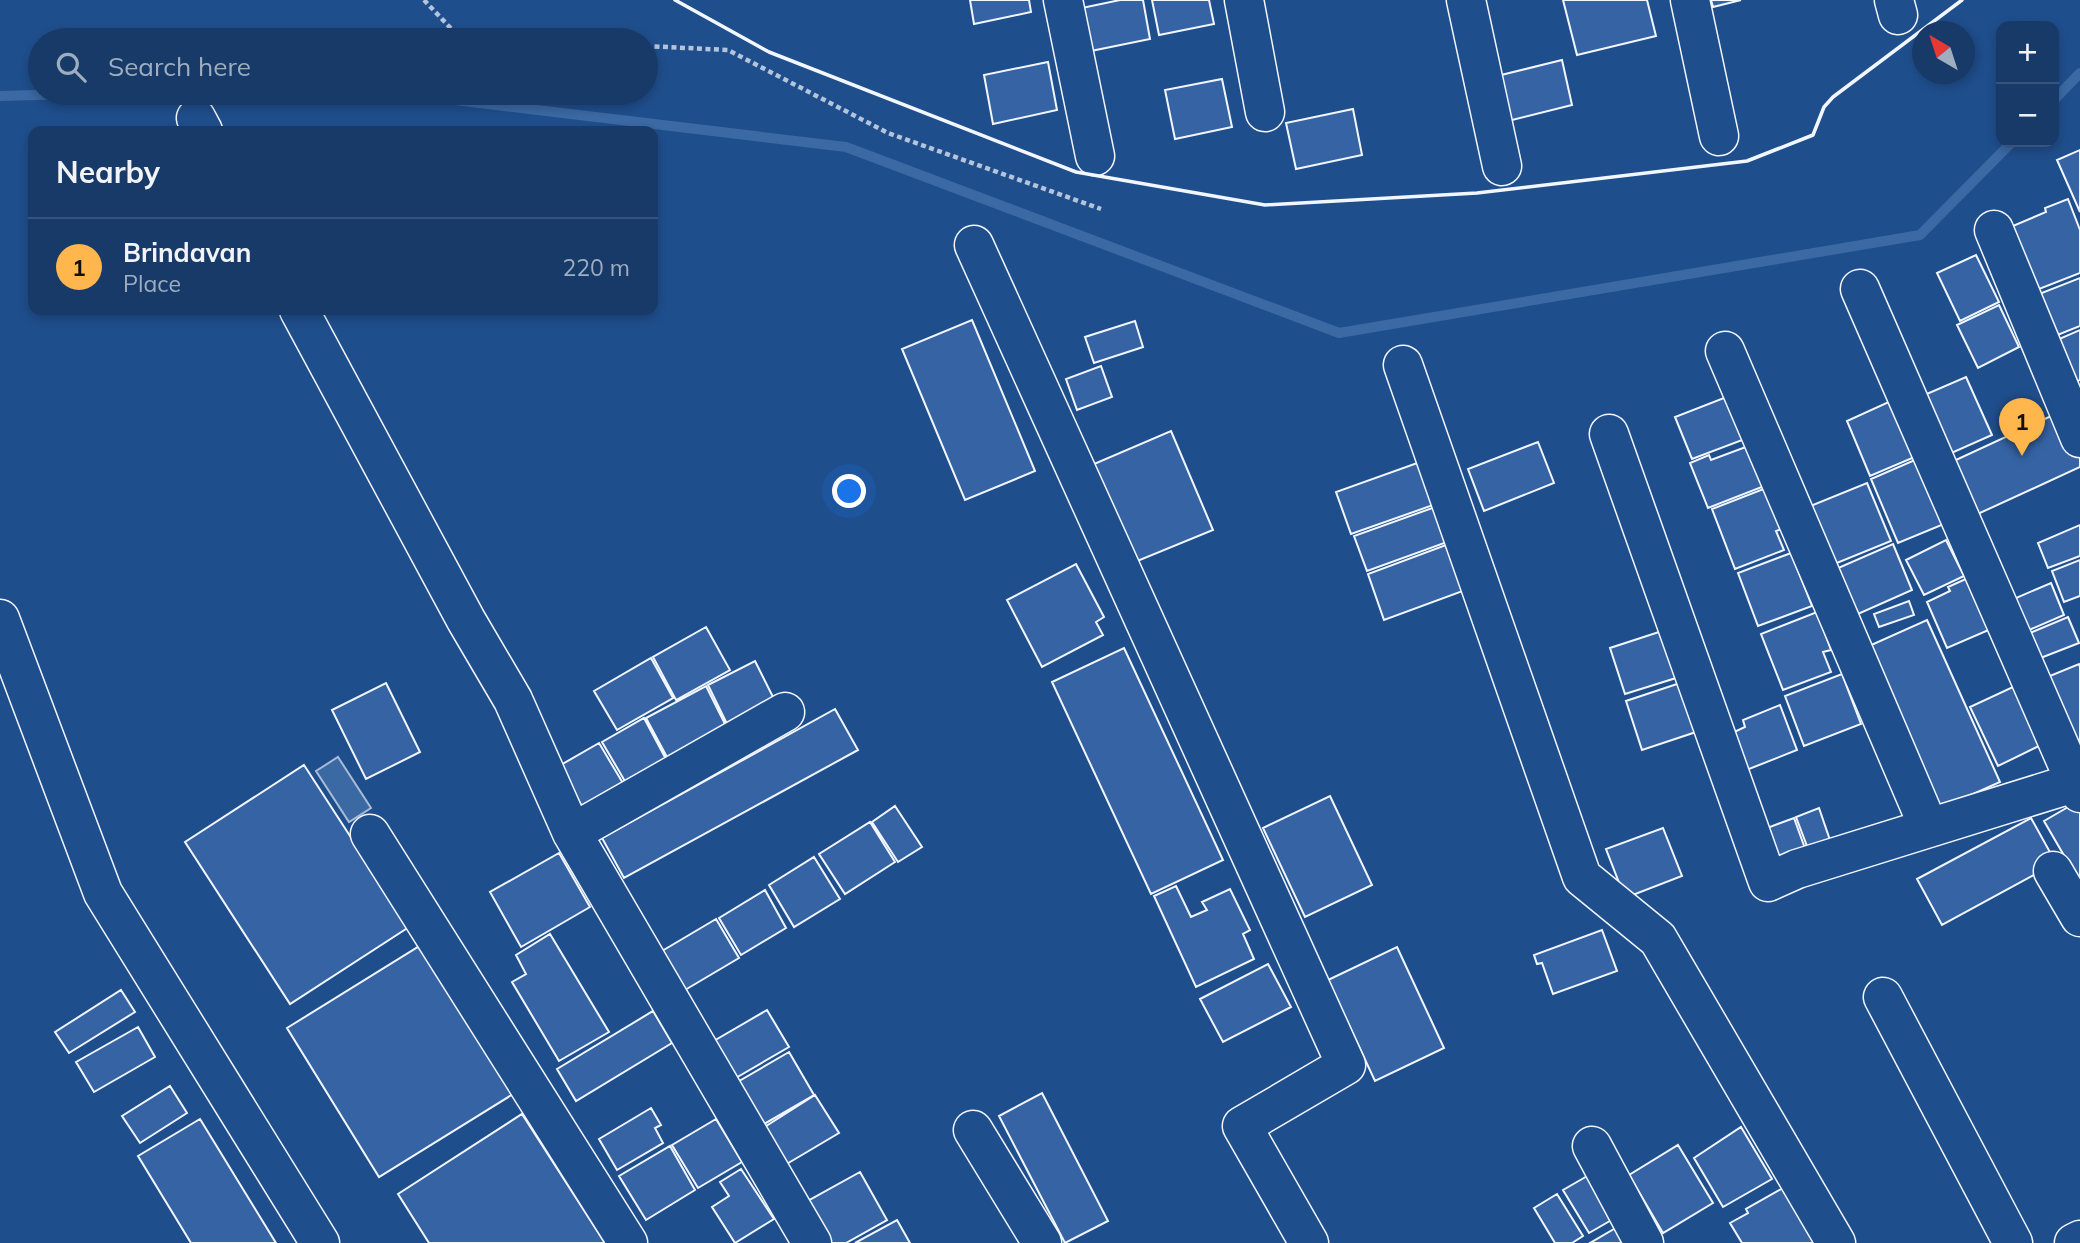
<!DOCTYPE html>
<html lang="en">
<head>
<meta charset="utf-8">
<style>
	body { margin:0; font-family:Mulish,sans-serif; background:#244571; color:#f1f3f6 }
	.controls { position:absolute; right:21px; top:21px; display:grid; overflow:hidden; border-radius:14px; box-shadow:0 4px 10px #0003 }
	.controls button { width:63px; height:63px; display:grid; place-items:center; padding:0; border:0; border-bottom:2px solid #36547d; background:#173a69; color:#f1f3f6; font:35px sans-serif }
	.compass { position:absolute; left:1912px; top:21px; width:63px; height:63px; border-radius:50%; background:#173a69; box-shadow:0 4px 10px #0003; rotate:321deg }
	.you { position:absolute; left:850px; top:492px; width:24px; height:24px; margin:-18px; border:5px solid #fff; border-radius:50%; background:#1a73e8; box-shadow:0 0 0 10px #1a73e833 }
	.badge { display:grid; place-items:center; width:46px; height:46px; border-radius:50%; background:#ffb74d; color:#111; font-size:23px; font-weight:700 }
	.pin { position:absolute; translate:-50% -58px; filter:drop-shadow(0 2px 4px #0008) }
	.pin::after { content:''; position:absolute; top:37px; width:24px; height:21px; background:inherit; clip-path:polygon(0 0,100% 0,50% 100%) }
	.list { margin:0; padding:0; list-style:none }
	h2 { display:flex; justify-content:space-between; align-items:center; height:91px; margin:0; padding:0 28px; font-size:30px }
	h2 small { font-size:23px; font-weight:400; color:#9eadc0 }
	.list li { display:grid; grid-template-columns:46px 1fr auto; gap:21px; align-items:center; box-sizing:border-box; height:98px; padding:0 28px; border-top:2px solid #36547d }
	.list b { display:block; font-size:26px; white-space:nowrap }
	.list p { margin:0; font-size:23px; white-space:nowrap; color:#9eadc0 }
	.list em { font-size:23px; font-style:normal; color:#9eadc0 }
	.icon { flex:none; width:38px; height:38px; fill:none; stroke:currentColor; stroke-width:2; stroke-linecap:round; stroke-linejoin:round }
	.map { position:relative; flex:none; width:2080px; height:1243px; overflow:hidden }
	.search { position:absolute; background:#173a69; box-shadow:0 4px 10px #0003; left:28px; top:28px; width:630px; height:77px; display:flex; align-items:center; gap:18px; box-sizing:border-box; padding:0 24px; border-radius:38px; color:#9eadc0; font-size:26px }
	.panel { position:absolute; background:#173a69; box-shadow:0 4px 10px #0003; left:28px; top:126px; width:630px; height:189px; border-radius:14px }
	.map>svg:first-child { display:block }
	.water { fill:#3b69a3; stroke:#a8bbd7; stroke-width:2 }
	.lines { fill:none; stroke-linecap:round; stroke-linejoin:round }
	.stream { stroke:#3b69a3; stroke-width:10 }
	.building { fill:#3563a3; stroke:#f2f6ff; stroke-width:2 }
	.minor-casing { stroke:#f2f6ff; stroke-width:41 }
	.path { stroke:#b3c4dc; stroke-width:4.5; stroke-dasharray:5 3.5; stroke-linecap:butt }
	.minor { stroke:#1f4e8c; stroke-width:38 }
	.wall { stroke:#f2f6ff; stroke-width:3.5 }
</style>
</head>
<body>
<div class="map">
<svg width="2080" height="1243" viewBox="0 0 2080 1243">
	<rect width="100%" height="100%" fill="#1f4e8c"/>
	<path class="water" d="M338,757L371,808L349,822L316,771Z"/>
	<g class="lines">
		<path class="stream" d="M396,93L846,147L1339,333L1920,235L2012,142
			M0,96L110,93
			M2054,100L2080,73"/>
	</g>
	<path class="building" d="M970,0H1029L1031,12L974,24Z
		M1120,0H1143L1150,39L1086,52L1077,9Z
		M1152,0H1209L1214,24L1159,35Z
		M1563,0H1647L1656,36L1577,55Z
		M1711,0H1741L1713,7Z
		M1562,60L1572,105L1504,122L1493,77Z
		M1048,62L1057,110L993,124L984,75Z
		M1222,79L1232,127L1175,139L1165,90Z
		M1353,109L1362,155L1296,169L1286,123Z
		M2080,150V212L2057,160Z
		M2068,199L2080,230V273L2034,291L2008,228L2046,212L2045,208Z
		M1976,255L1999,302L1960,321L1937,273Z
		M2080,278V326L2050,338L2034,296Z
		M1999,305L2019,347L1978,368L1957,325Z
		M972,320L1035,471L965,500L902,349Z
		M1135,321L1143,347L1094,363L1085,337Z
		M2080,330V380L2068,385L2050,343Z
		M1101,366L1112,397L1077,410L1066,379Z
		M1966,377L1992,435L1947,455L1922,396Z
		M1729,396L1745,439L1692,459L1675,417Z
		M1893,400L1917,456L1870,476L1847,421Z
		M2064,410L2080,448V467L1969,518L1945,465Z
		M1171,431L1213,530L1135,562L1094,464Z
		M1538,442L1554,483L1484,511L1468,469Z
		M1751,445L1767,485L1708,508L1690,463L1709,455L1711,460Z
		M1917,459L1944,524L1898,543L1871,479Z
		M1420,462L1436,504L1351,534L1336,492Z
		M1867,483L1891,541L1827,567L1803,509Z
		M1766,488L1782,529L1776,531L1784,550L1735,569L1712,509Z
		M1438,506L1450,541L1367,571L1354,536Z
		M2080,525V556L2048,568L2038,543Z
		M1946,540L1964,576L1924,595L1906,560Z
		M1454,542L1471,588L1384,620L1368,574Z
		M1893,544L1912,590L1849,618L1829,572Z
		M1791,553L1812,606L1758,626L1738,573Z
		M2080,560V596L2064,602L2052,571Z
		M1076,564L1104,617L1096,622L1103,635L1042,667L1007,600Z
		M1970,577L1991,629L1947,648L1927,602L1950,591L1948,587Z
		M2051,583L2064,615L2022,633L2009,601Z
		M1909,601L1914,615L1879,627L1874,614Z
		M1817,612L1831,650L1823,652L1831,672L1783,690L1761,634Z
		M2068,617L2079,643L2033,661L2023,636Z
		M1927,620L2000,782L1933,812L1860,650Z
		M706,627L730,670L676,700L653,657Z
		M1662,631L1676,678L1625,694L1610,648Z
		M1124,648L1223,860L1151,894L1052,682Z
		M651,658L673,698L617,730L594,691Z
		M755,661L776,703L728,726L708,685Z
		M2079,664L2080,667V757L2040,680Z
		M1842,674L1861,724L1804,746L1785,696Z
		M386,683L420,752L366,779L332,710Z
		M1680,683L1696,732L1642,750L1626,701Z
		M706,686L727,728L668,759L646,718Z
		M2015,686L2043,744L1998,766L1970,707Z
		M1780,705L1797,750L1744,771L1730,734L1745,727L1743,720Z
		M835,709L858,750L624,878L602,838Z
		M644,718L667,761L626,783L602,742Z
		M599,743L624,785L583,808L559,766Z
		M304,765L409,927L290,1004L185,842Z
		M1330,796L1372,885L1305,917L1263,828Z
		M2075,803L2080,811V883L2044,821Z
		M895,806L922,847L898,862L872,822Z
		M1819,808L1832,846L1810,854L1796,817Z
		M1794,818L1807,854L1779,864L1767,828Z
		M2031,818L2056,863L1942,925L1917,879Z
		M870,822L895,862L845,894L819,854Z
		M1663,828L1682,876L1625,898L1606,849Z
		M559,853L590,907L521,947L490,892Z
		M814,857L840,899L794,927L769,885Z
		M1176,886L1191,917L1207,910L1202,902L1230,889L1250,930L1243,934L1254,959L1196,987L1154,896Z
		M765,890L786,928L741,955L719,918Z
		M716,919L739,958L685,990L662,951Z
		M1602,930L1617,971L1553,994L1542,963L1537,964L1534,955Z
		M550,934L609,1032L559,1061L512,982L526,974L516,955Z
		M426,942L518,1091L379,1177L287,1028Z
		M1397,947L1444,1048L1375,1081L1328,980Z
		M1268,964L1291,1007L1223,1042L1200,999Z
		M121,990L135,1012L69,1053L55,1032Z
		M767,1010L789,1047L734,1079L712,1042Z
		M653,1011L672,1043L576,1101L557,1069Z
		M138,1027L155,1057L94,1092L76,1062Z
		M789,1052L814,1095L759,1127L734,1084Z
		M170,1086L187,1113L140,1143L122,1116Z
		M1042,1093L1108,1221L1065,1243L999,1116Z
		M815,1095L839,1133L785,1165L763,1128Z
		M651,1108L661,1125L655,1128L663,1143L617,1170L599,1139Z
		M522,1114L605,1243H429L398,1194Z
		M200,1119L276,1243H191L138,1156Z
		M716,1119L742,1162L698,1188L672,1145Z
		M1741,1127L1772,1179L1723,1207L1694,1158Z
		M1678,1145L1713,1203L1663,1233L1629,1175Z
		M670,1146L695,1190L646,1220L619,1176Z
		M741,1169L774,1219L735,1243L712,1207L729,1196L720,1182Z
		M860,1172L887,1220L846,1243H828L806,1202Z
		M1589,1175L1615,1218L1589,1233L1563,1190Z
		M1783,1188L1815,1243H1742L1730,1223L1748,1213L1746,1209Z
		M1557,1194L1583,1236L1572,1243H1555L1534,1208Z
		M897,1220L910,1243H855Z
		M1619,1226L1629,1243H1590Z"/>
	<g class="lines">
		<defs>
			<path id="minor" d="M1063,0L1095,156
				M1244,0L1265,112
				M1466,0L1502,166
				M1690,0L1719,136
				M1894,0L1898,15
				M196,118L203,131
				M1994,230L2080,438
				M974,245L1346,1065L1242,1126L1309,1243
				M1860,289L2080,793
				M299,310L466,620L513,700L572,833L812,1243
				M1725,351L1929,828
				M1403,365L1582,877L1658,939L1836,1243
				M1609,434L1768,882L1797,869L2080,781
				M0,619L103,893L320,1243
				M572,833L785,712
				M370,834L628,1243
				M2053,871L2080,917
				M1883,997L2013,1243
				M973,1130L1042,1243
				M1592,1146L1644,1243
				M2074,1243L2080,1240"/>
		</defs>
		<use href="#minor" class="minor-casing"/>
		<path class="path" d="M424,0L459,37L522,40
			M646,46L728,50L888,133L1101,209"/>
		<use href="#minor" class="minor"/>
		<path class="wall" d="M675,0L769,52L1076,172L1265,205L1477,193L1747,161L1813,135L1824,107L1833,97L1962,0"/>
	</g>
</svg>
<div class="controls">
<button>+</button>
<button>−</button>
</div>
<svg class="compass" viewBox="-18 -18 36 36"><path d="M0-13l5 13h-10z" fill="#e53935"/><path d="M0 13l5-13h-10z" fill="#9eadc0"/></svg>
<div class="you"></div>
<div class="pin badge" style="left:2022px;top:456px">1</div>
<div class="search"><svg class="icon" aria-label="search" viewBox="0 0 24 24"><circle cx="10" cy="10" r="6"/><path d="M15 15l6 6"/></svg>Search here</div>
<section class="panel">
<h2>Nearby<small></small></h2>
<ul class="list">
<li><span class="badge">1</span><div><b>Brindavan</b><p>Place</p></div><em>220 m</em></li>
</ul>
</section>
</div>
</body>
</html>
